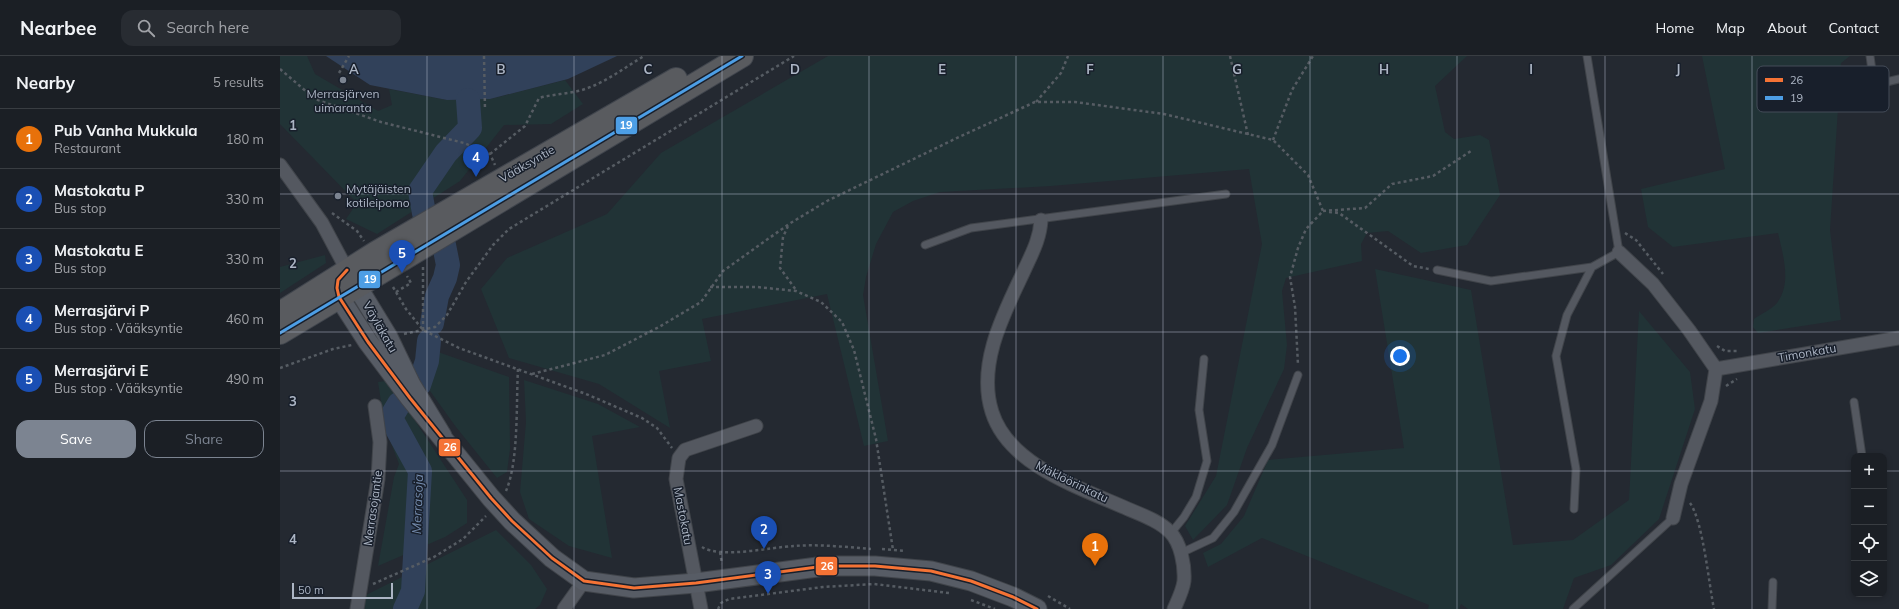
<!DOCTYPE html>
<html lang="en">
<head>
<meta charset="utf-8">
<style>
	body { margin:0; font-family:Mulish,sans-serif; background:#282c32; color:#f1f3f6 }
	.controls { position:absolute; right:12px; bottom:12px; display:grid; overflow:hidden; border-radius:8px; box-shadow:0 2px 6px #0003 }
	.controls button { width:36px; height:36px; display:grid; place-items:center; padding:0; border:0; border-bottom:1px solid #393d42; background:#1b1f25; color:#f1f3f6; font:20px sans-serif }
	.scale { position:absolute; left:12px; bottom:10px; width:101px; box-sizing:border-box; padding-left:4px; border:2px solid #acb5c4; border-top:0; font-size:11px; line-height:14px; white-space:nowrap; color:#acb5c4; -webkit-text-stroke:3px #181f2b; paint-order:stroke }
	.you { position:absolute; left:1120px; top:300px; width:14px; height:14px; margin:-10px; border:3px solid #fff; border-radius:50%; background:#1a73e8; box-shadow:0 0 0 6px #1a73e833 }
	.badge { display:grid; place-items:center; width:26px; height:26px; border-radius:50%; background:#7c8491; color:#fff; font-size:13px; font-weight:700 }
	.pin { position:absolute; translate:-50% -33px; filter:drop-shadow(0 1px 2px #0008) }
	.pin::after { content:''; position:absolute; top:21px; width:14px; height:12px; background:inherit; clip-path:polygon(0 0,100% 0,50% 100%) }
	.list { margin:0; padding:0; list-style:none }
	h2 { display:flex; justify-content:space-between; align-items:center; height:52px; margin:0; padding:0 16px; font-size:17px }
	h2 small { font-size:13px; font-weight:400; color:#a0a2a7 }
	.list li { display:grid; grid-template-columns:26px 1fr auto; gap:12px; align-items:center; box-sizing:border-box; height:60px; padding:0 16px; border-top:1px solid #393d42 }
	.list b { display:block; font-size:15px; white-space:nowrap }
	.list p { margin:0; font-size:13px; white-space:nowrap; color:#a0a2a7 }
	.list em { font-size:13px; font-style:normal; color:#a0a2a7 }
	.actions { display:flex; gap:8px; padding:12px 16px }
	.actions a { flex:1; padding:9px 0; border:1px solid #7c8491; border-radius:12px; text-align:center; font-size:14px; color:#7c8491 }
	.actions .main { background:#7c8491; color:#fff }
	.icon { flex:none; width:22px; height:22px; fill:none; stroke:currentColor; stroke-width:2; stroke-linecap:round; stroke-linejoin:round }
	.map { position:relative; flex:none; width:1619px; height:553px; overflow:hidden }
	header { display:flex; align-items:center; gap:24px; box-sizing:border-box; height:56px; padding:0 20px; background:#1b1f25; border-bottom:1px solid #393d42 }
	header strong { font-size:19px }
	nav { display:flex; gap:22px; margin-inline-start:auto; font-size:14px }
	.search { width:280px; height:36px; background:#282c32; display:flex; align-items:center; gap:10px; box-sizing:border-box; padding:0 14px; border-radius:12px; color:#a0a2a7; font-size:15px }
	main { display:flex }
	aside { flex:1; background:#1b1f25 }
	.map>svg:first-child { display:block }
	.green { fill:#213336 }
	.water { fill:#31415a }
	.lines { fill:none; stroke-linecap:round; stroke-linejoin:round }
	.river { stroke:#31415a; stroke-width:24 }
	.lane-casing { stroke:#40444a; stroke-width:9 }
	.street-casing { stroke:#40444a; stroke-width:15 }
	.secondary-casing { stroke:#40444a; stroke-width:21 }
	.highway-casing { stroke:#40454d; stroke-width:24 }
	.path { stroke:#565c63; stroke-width:2.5; stroke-dasharray:3 3; stroke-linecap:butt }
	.lane { stroke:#545860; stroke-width:7 }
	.street { stroke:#545860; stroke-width:13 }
	.secondary { stroke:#575c65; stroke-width:19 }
	.highway { stroke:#595b5f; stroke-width:22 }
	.bus-1-casing { stroke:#181f2b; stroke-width:6 }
	.bus-2-casing { stroke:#181f2b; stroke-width:6 }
	.bus-1 { stroke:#f57335; stroke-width:3 }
	.bus-2 { stroke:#4d9ee5; stroke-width:3 }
	.grid { fill:none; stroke:#acb5c4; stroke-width:1; stroke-opacity:0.55 }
	.poi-dot { fill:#7c8491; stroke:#181f2b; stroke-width:1.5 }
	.labels { text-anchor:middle; stroke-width:3; stroke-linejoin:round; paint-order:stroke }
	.poi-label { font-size:12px; fill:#acb5c4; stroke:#181f2b }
	.street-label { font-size:12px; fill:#acb5c4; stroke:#181f2b }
	.water-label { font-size:13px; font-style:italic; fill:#748bad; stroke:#181f2b }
	.key { fill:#181f2b; stroke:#444c59; stroke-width:1 }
	.key-label { font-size:11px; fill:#acb5c4 }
	.grid-label { font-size:13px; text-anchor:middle; font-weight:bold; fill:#acb5c4; stroke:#181f2b; stroke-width:3; stroke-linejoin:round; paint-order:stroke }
	.line-badge { stroke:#181f2b; stroke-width:1.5 }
	.badge-label { font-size:11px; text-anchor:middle; font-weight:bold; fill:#fff }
</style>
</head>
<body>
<header>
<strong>Nearbee</strong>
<div class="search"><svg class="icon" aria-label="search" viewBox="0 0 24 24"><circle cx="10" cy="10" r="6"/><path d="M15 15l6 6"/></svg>Search here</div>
<nav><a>Home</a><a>Map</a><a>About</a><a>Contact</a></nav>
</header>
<main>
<aside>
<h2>Nearby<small>5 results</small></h2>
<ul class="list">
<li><span class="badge" style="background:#e8710a">1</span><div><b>Pub Vanha Mukkula</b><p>Restaurant</p></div><em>180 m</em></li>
<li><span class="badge" style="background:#1a4fb4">2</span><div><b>Mastokatu P</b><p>Bus stop</p></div><em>330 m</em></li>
<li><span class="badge" style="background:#1a4fb4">3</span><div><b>Mastokatu E</b><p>Bus stop</p></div><em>330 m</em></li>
<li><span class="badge" style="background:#1a4fb4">4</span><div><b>Merrasjärvi P</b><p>Bus stop · Vääksyntie</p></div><em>460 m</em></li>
<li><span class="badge" style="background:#1a4fb4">5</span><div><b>Merrasjärvi E</b><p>Bus stop · Vääksyntie</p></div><em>490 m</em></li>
</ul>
<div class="actions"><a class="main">Save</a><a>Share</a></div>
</aside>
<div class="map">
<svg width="1619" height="553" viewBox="0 0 1619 553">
	<rect width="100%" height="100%" fill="#242931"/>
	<path class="green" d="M0,0H27L35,18L98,55L112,49L109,33L167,44L210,43L285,24L303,48L271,68L224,69L180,125L97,178L66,163L77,147L0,68Z
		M548,0H1187L1155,30L1165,76L1174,83L1200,79L1209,84L1220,139L1187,189L1141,197L1108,175L1087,177L1081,188L1082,205L1006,222L1002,235L1007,289L1004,313L967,392L947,449L913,484L905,470L936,420L982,188L969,113L771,130L660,136L633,145L613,156L596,188L586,221L583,239L608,385L584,390L547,238L422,263L431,305L379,315L390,372L319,328L229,302L201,233L227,202L327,158L381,97Z
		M1422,0H1570L1561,7L1550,174L1561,264L1478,277L1473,271L1474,263C1481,258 1492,253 1497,247C1512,227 1503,199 1498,177L1393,191L1368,171L1361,133L1445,113Z
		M45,199L46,207L0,237V211Z
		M1095,213L1191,234L1233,489L1293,484L1349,444L1359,255L1410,316L1415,353L1379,463L1331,509L1294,522L1283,553H1188L1181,548L1179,553H1148L1149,549L982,482L928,511L923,497L941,488L964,460L988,404L1124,392Z
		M141,290L229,321L230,393L227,416L217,422L176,371L140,321Z
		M244,324L318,348L360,371L312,380L332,502L289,490L249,463L240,436L246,366Z
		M106,325L134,363L187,444V467L165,481L98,510L114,421L119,408L105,371L98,326Z
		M216,474L251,509L267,533L260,549L255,553H84L86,539Z"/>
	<path class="water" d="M46,0H337L288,23L210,43L167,44L90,29Z"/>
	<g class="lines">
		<path class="river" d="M144,157L140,135L166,97L190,72L188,44
			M152,267L157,240L165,222L168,209L164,189
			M139,329L147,305L149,285
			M119,348L113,358L112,364L140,415L133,535L125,553"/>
		<defs>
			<path id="lane" d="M1590,0L1594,29L1619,23
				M645,189L691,172L946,138
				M1157,214L1211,225L1312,211L1339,196L1307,0
				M1574,346L1582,400
				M1294,453L1296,413L1276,300L1287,259L1312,211
				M891,477L904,461L916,441L927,405L919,354L924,303
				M901,497L933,482L954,456L992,389L1018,319
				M1293,553L1393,462
				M1492,553L1493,526"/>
			<path id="street" d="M0,109L42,167L67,214
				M761,164C760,184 751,199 743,217C723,259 697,309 712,356C729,410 801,432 848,453C862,459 879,465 890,476C901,487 905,510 904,525C903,534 898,544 894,553
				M1339,196L1373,228L1409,274L1436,313L1619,282
				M1393,462L1401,428L1431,345L1436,313
				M77,553L98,423L100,386L95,350
				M284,553L304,525
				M421,553L396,423L399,402L405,394L476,370"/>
			<path id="secondary" d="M162,380L131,329L108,281L67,214L58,224L57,232L59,241L88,286L130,342L211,442L232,465L272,502L304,525L354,532L416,527L545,510H595L651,515L691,525L733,541L757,553"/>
			<path id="highway" d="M0,257L95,197L396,23
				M0,277L462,0"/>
		</defs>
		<use href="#lane" class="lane-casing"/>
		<use href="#street" class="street-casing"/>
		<use href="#secondary" class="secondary-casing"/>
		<use href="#highway" class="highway-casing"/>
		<path class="path" d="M204,0L205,54
			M950,0L968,79
			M0,13L35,43L101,66L184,87L210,98L215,109
			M59,17L69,0
			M756,46L781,17L788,0
			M993,84L1012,34L1033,0
			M210,98L245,70L259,42C273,38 288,38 302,34C325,27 344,12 364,0
			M1043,155L1085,152L1112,128L1153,120L1191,95
			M1049,156L1059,157L1133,210L1149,213
			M52,157L77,175L84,185
			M508,170L503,181L500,212L516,234
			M1345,177L1356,184L1383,218
			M143,211V274
			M113,231L126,253L143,274L179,292L306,338L362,362L377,372L392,392
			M430,231H477L516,235L541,246L562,266L574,294L596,383L613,494
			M116,236L131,227L127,220
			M124,278L155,271L167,259L186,226L213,189L229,173L514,0
			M1437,290L1445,295H1458
			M0,312L53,293L72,289
			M252,318L325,299L379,271L421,246L443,215L509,168L547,145L681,80L755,46H795L884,58L993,84L1028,119L1043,155L1026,173L1018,192L1010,221L1015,251L1018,309
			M1446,330L1457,323
			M226,435C239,405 236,346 238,313
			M1410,447C1423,465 1429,529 1434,553
			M422,491C441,503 491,491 514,490C539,488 566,491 591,493
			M602,493L625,495
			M440,496L442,508
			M93,528L154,501L183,483L206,460
			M768,540L790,553
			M691,544L715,553
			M438,553L441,547L449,543L543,531L594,528L669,537"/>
		<use href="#lane" class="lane"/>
		<use href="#street" class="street"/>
		<use href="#secondary" class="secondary"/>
		<use href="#highway" class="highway"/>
		<defs>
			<path id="bus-1" d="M67,214L58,224L57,232L59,241L88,286L130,342L211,442L232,465L272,502L304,525L354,532L416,527L545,510H595L651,515L691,525L733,541L757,553"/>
			<path id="bus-2" d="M0,277L462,0"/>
		</defs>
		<use href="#bus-1" class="bus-1-casing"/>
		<use href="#bus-2" class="bus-2-casing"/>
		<use href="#bus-1" class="bus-1"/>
		<use href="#bus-2" class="bus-2"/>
	</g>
	<path class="grid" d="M147,0V553M294,0V553M442,0V553M589,0V553M736,0V553M883,0V553M1030,0V553M1177,0V553M1325,0V553M1472,0V553M0,138H1619M0,276H1619M0,415H1574M1604,415H1619"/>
	<g class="poi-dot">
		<circle cx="63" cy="24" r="4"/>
		<circle cx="58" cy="140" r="4"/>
	</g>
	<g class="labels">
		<g class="poi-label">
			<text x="63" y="42">Merrasjärven<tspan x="63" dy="14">uimaranta</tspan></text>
			<text x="66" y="137" text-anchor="start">Mytäjäisten<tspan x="66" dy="14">kotileipomo</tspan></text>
		</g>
		<g class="street-label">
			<text transform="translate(247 108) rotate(-30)" y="4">Vääksyntie</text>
			<text transform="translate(100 271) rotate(60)" y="4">Väyläkatu</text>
			<text transform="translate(1527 297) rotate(-10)" y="4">Timonkatu</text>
			<text transform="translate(792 426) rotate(26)" y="4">Mäklöörinkatu</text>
			<text transform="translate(93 452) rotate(-82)" y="4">Merrasojantie</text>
			<text transform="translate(403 460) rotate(79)" y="4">Mastokatu</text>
		</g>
		<g class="water-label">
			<text transform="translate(137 448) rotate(-88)" y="5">Merrasoja</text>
		</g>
	</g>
	<rect x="1477" y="10" width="132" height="46" rx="6" class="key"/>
	<rect x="1485" y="22" width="18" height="4" fill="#f57335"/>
	<rect x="1485" y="40" width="18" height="4" fill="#4d9ee5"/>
	<g class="key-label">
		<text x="1510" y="28">26</text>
		<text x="1510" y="46">19</text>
	</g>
	<g class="grid-label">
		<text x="74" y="18">A</text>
		<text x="221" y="18">B</text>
		<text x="368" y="18">C</text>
		<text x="515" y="18">D</text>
		<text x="662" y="18">E</text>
		<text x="810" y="18">F</text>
		<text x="957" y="18">G</text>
		<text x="1104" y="18">H</text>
		<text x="1251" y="18">I</text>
		<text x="1398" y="18">J</text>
		<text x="13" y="74">1</text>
		<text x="13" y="212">2</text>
		<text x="13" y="350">3</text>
		<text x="13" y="488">4</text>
	</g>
	<g class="line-badge">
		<rect x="335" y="60" width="23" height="19" rx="4" fill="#4d9ee5"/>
		<rect x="78" y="214" width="23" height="19" rx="4" fill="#4d9ee5"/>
		<rect x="158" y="382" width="23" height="19" rx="4" fill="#f57335"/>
		<rect x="535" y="500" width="23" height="20" rx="4" fill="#f57335"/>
	</g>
	<g class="badge-label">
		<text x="346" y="73">19</text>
		<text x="90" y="227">19</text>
		<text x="170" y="395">26</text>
		<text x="547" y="514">26</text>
	</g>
</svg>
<div class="controls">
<button>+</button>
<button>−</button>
<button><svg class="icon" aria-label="locate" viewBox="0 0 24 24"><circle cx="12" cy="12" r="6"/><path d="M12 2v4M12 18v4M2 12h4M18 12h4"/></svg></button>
<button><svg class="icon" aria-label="layers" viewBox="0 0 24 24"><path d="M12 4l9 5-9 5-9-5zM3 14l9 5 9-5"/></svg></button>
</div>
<div class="scale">50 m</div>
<div class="you"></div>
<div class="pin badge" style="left:815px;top:510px;background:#e8710a">1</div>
<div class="pin badge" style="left:484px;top:493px;background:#1a4fb4">2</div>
<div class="pin badge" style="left:488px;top:538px;background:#1a4fb4">3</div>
<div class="pin badge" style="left:196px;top:121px;background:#1a4fb4">4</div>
<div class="pin badge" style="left:122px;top:217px;background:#1a4fb4">5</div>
</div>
</main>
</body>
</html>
